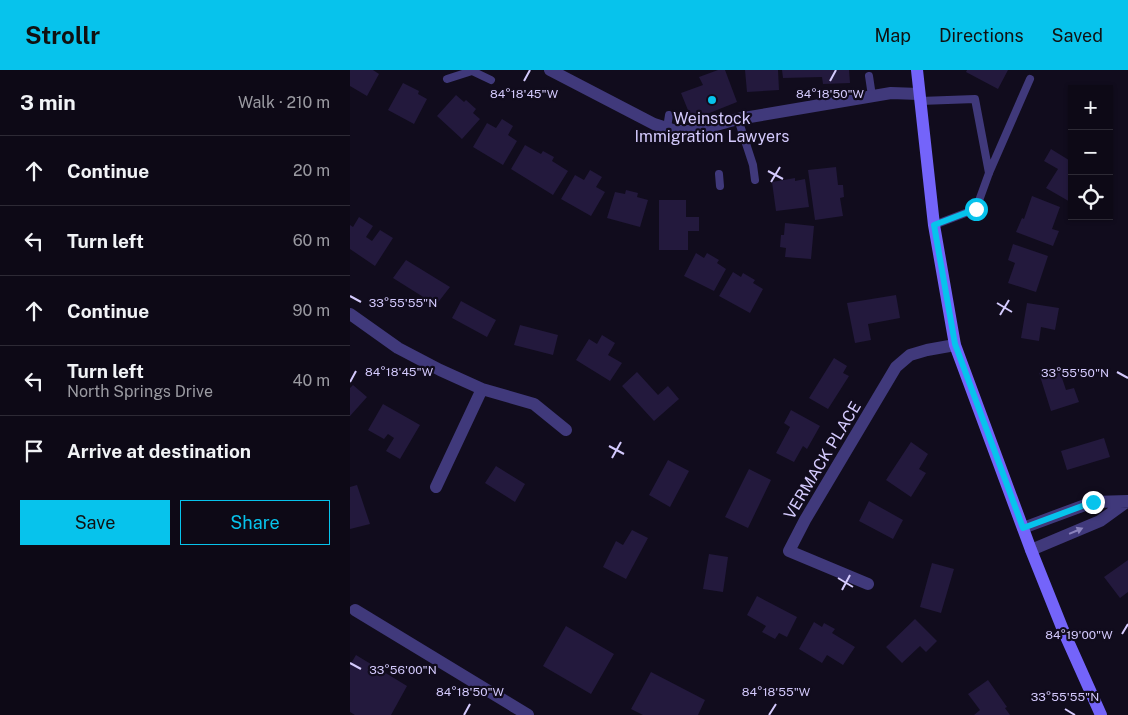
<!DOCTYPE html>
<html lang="en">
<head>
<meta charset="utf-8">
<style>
	body { margin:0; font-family:"Public Sans",sans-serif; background:#1b1723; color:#f1f3f6 }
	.controls { position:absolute; right:15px; top:15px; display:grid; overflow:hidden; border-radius:0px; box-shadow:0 1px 4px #0004 }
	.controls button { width:45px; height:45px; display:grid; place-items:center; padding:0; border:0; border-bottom:1px solid #2d2a35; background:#0d0916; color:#f1f3f6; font:25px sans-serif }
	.stop { position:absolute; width:15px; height:15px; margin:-11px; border:4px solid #07c3ec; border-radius:50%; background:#fff }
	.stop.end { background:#07c3ec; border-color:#fff; box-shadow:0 1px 5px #0008 }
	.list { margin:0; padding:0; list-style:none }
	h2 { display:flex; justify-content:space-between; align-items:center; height:65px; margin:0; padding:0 20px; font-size:21px }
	h2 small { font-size:16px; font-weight:400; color:#9a9aa1 }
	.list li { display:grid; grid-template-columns:32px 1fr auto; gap:15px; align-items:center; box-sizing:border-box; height:70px; padding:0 20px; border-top:1px solid #2d2a35 }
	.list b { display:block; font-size:19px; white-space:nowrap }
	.list p { margin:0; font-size:16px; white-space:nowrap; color:#9a9aa1 }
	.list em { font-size:16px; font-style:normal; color:#9a9aa1 }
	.actions { display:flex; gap:10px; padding:15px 20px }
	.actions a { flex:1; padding:11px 0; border:1px solid #07c3ec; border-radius:0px; text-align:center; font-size:18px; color:#07c3ec }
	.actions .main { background:#07c3ec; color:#111 }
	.icon { flex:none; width:28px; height:28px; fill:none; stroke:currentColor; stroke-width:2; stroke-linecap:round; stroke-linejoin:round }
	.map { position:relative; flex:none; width:778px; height:645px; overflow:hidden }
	header { display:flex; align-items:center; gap:30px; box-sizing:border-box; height:70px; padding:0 25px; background:#07c3ec; color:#111 }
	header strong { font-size:24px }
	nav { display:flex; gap:28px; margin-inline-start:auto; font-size:18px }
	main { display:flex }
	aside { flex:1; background:#0d0916 }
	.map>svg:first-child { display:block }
	.building { fill:#23193d }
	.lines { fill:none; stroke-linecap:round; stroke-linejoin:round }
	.lane { stroke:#40397b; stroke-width:8 }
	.street { stroke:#40397b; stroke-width:12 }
	.secondary { stroke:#7464fa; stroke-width:12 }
	.oneway { fill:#8a82bc }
	.route { stroke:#07c3ec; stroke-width:6 }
	.ticks { fill:none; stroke:#d4cafd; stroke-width:2 }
	.poi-dot { fill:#07c3ec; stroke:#110c1d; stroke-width:2 }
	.labels { text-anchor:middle; stroke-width:4.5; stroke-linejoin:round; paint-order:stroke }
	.poi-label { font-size:16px; fill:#d4cafd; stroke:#110c1d }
	.street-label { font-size:16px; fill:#d4cafd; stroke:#110c1d }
	.ticks-label { font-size:12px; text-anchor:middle; fill:#d4cafd; stroke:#110c1d; stroke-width:4.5; stroke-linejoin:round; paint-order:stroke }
</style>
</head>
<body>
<header>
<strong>Strollr</strong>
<nav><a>Map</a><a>Directions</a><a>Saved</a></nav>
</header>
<main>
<aside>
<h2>3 min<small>Walk · 210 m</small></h2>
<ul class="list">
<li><svg class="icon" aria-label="ahead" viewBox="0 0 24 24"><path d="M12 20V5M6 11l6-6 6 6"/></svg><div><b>Continue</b></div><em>20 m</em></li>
<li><svg class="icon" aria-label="left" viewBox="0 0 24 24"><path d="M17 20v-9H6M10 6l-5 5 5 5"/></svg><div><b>Turn left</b></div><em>60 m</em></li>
<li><svg class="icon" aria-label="ahead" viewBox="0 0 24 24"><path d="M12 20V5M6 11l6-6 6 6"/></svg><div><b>Continue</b></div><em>90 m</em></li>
<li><svg class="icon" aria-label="left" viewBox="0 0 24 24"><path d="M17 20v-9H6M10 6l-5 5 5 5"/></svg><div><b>Turn left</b><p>North Springs Drive</p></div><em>40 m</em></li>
<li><svg class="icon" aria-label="arrive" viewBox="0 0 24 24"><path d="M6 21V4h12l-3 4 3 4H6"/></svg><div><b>Arrive at destination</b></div></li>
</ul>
<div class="actions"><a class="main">Save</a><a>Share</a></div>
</aside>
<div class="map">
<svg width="778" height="645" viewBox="0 0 778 645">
	<rect width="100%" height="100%" fill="#110c1d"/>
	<path class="building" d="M0,0H23L29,4L17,26L0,16Z
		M368,0H375L387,32L342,50L331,23L353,15L349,7Z
		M395,0H428L429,20L397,22Z
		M432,0H499L500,13L473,14L472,7L433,8Z
		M617,0H658L648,19L616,2Z
		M53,13L69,21L68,24L77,29L64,54L38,40Z
		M106,25L114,32L116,30L126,39L123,43L130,49L112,69L87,46Z
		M152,49L163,56L158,65L167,71L153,95L123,77L137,53L146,58Z
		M175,75L191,84L193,81L204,87L202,91L218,101L203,125L161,99Z
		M701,79L722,92V133L696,118L708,99L694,91Z
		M486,97L488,115H493L494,127L490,128L493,146L465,150L458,100Z
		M240,100L252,107L246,117L255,122L241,146L211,129L225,105L234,110Z
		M445,108V111L455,109L459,137L426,141L422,112Z
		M276,120L288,123L287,127L298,130L290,157L257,148L265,122L275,124Z
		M682,126L710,137L702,159L709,161L703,176L666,162L672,148L674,149Z
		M309,130H336V147H349V161H338V180H309Z
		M9,147L23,156L16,167L22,171L30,160L43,168L25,196L0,179V155L3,157Z
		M435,153L464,156L461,189L435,187L436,178L430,177L431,165H434Z
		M663,174L698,186L686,222L658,213L665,193L658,190Z
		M346,183L354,188L357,183L369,190L367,193L376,199L364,221L334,206Z
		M56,190L100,217L86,235L43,208Z
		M383,202L391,207L393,203L405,210L403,213L413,219L400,243L369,226Z
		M546,225L550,248L518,254L521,270L505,273L497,233Z
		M111,231L146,250L137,267L102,248Z
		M677,233L709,238L705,260L691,257L689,271L671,268Z
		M170,255L208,265L203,285L164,275Z
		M252,265L265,273L258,285L272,293L260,311L226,290L239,269L247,274Z
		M484,288L497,296L493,303L499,306L478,339L459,328Z
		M708,296L716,320L724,318L729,332L701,341L689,303Z
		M287,302L308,325L318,316L329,329L304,351L272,316Z
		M3,315L17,327L0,346V318Z
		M33,334L70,355L50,389L36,381L44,368L38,364L34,369L18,360Z
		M441,340L470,356L457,379L453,376L444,392L426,383L440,357L434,353Z
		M754,368L760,387L717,400L711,381Z
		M561,372L578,384L569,399L576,403L561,427L536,410Z
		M318,390L339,401L320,437L299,425Z
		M146,396L175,414L165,432L135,413Z
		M399,399L421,410L398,458L375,447Z
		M7,415L20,454L0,459V417Z
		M519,431L553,450L543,469L509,451Z
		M282,460L298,468L276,509L253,497L266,471L273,475Z
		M359,484L378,487L373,522L353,519Z
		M778,490V522L770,528L754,507Z
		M582,493L604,499L591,543L570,537Z
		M407,526L447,547L437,567L429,563L425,569L412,562L416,556L397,545Z
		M565,549L587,571L576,582L570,576L552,593L536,577Z
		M464,552L472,557L474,553L485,559L482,563L505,577L493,595L477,585L472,593L449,579Z
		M216,556L264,584L241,624L193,596Z
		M6,585L57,616L41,645H5L0,642V595Z
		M301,602L355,630L348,645H293L281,639Z
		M638,610L657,637L655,638L660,645H624L630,640L618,624Z"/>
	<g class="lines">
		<path class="lane" d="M519,6L522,26
			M97,9L122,1L141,10
			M570,31L625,29L639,103
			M388,49L403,95L405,110
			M317,58L319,45
			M369,104L370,116
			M584,155L626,139L639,103L680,9"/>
		<path class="street" d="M200,0L304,54L326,61H344L388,49L541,23L569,24
			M0,244L48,278L90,300L132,319L184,334L216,360
			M86,417L132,319
			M673,458L743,432L778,431
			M681,480L750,451L778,431
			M518,514L439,481L455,450L546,297L560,285L577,280L605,275
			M5,540L178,645"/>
		<path class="secondary" d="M567,0L584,155L605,275L681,480L713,560L751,645"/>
	</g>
	<defs><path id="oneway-solid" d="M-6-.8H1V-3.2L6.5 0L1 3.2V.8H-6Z" transform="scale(1.25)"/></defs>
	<use class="oneway" href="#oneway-solid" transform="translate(726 461) rotate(-23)"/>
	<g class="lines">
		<path class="route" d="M626,139L584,155L605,274L673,458L743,432"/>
	</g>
	<path class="ticks" d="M174,11L180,0M480,11L486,0M418,101L433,109M421,112L430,97M0,226L11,232M647,233L662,242M650,245L659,230M767,302L778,308M0,312L6,301M259,376L274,384M262,388L271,372M488,508L503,517M492,520L500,505M772,564L778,554M0,593L11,599M715,639L725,645M114,645L120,634M419,645L426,634"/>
	<circle class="poi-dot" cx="362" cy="30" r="5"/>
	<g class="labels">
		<g class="poi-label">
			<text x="362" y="54">Weinstock<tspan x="362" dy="18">Immigration Lawyers</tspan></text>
		</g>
		<g class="street-label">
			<text transform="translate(472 390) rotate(-59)" y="6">VERMACK PLACE</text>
		</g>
	</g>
	<g class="ticks-label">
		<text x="174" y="28">84°18'45"W</text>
		<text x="480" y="28">84°18'50"W</text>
		<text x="53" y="237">33°55'55"N</text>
		<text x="49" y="306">84°18'45"W</text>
		<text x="725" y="307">33°55'50"N</text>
		<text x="729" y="569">84°19'00"W</text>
		<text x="53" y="604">33°56'00"N</text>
		<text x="120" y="626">84°18'50"W</text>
		<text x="426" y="626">84°18'55"W</text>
		<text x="715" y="631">33°55'55"N</text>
	</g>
</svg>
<div class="controls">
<button>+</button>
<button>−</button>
<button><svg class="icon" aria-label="locate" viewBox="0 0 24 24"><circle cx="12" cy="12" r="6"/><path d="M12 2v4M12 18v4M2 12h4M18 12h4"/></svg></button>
</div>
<div class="stop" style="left:626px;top:139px"></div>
<div class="stop end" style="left:743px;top:432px"></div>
</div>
</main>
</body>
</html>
